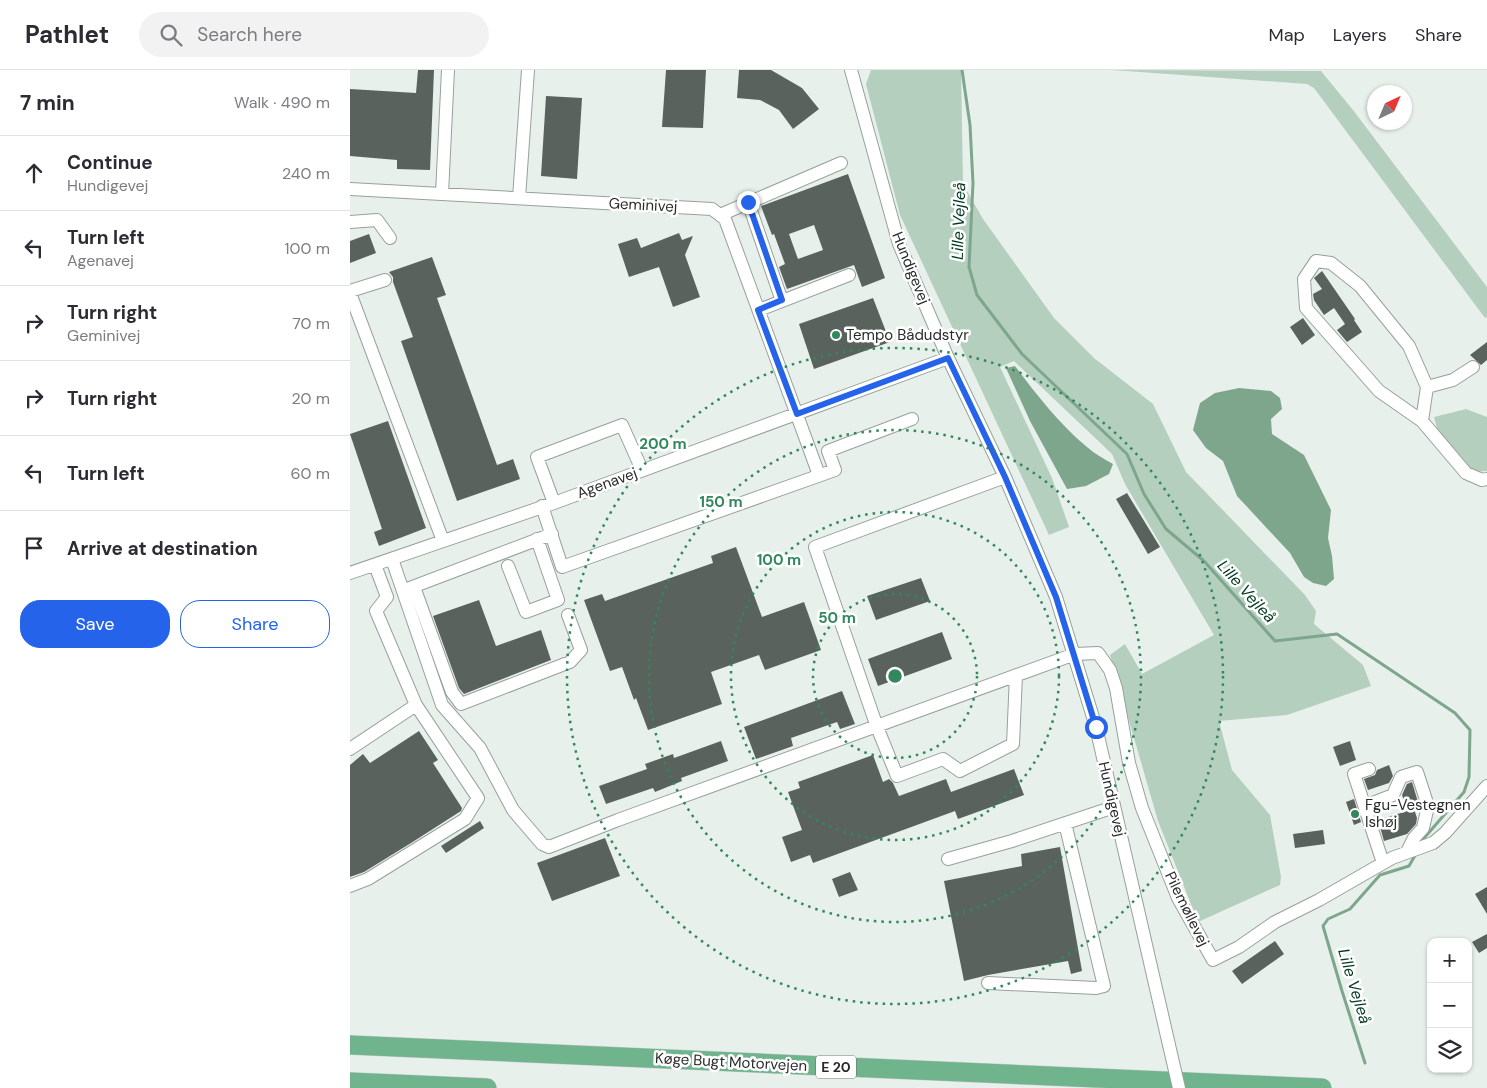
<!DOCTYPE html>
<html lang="en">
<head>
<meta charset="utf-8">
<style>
	body { margin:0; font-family:"DM Sans",sans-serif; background:#f2f2f3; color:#2b2b33 }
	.controls { position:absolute; right:15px; bottom:15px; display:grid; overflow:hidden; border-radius:10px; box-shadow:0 1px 4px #0004 }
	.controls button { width:45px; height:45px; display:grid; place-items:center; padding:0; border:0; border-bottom:1px solid #e1e1e2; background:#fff; color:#2b2b33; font:25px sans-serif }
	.compass { position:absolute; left:1017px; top:15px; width:45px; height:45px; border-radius:50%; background:#fff; box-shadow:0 1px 4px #0004; rotate:44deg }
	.stop { position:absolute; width:15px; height:15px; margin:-11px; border:4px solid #2563eb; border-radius:50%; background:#fff }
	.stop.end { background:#2563eb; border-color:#fff; box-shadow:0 1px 5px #0008 }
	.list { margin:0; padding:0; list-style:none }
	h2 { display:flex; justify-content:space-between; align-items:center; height:65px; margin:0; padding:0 20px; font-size:21px }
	h2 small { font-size:16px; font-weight:400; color:#7c7c81 }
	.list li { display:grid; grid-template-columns:32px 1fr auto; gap:15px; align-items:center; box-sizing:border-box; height:75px; padding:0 20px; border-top:1px solid #e1e1e2 }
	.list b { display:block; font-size:19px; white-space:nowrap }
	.list p { margin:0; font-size:16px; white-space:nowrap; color:#7c7c81 }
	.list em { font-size:16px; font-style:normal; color:#7c7c81 }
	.actions { display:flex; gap:10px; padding:15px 20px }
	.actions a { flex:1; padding:11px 0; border:1px solid #2563eb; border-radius:20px; text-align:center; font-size:18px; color:#2563eb }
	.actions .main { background:#2563eb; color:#fff }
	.icon { flex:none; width:28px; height:28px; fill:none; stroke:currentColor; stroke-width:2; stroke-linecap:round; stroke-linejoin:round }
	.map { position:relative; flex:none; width:1137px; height:1018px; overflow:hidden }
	header { display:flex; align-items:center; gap:30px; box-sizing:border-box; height:70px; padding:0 25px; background:#fff; border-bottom:1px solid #e1e1e2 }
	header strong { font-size:24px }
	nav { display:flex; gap:28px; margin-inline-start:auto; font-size:18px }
	.search { width:350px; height:45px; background:#f2f2f3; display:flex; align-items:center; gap:12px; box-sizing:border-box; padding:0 18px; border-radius:28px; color:#7c7c81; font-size:19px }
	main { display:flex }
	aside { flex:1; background:#fff }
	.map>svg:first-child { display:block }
	.green { fill:#b4cfbe }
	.water { fill:#7ea68d }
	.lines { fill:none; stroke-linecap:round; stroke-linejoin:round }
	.stream { stroke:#7ea68d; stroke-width:3 }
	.building { fill:#5a625d; fill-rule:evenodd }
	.minor-casing { stroke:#98a09b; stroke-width:14 }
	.highway-casing { stroke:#cbcccc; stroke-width:20 }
	.minor { stroke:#fff; stroke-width:12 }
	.highway { stroke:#6fb48c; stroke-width:19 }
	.minor-bridge-casing { stroke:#98a09b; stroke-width:14; stroke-linecap:butt }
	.minor-bridge { stroke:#fff; stroke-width:12 }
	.route { stroke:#2563eb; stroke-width:6 }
	.ring { fill:none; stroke:#31885c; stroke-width:2.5; stroke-dasharray:2.5 5 }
	.poi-dot { fill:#31885c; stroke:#fff; stroke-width:2 }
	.labels { text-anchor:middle; stroke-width:5; stroke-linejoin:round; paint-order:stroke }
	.shield { fill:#fff; stroke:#686b69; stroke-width:1 }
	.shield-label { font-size:14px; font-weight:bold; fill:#282b29 }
	.street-label { font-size:15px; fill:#282b29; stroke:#fff }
	.poi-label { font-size:15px; fill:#282b29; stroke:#fff; text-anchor:start }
	.water-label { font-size:16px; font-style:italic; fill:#023820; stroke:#fff }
	.centre { fill:#31885c; stroke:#fff; stroke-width:2.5 }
	.ring-label { font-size:15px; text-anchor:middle; font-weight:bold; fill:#31885c; stroke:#fff; stroke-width:5; stroke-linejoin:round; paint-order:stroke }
</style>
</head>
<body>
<header>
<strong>Pathlet</strong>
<div class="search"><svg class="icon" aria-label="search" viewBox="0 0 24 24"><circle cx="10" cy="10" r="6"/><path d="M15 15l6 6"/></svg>Search here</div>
<nav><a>Map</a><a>Layers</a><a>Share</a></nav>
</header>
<main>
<aside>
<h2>7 min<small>Walk · 490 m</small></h2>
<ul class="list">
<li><svg class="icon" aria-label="ahead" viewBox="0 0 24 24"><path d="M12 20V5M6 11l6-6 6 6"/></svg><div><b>Continue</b><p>Hundigevej</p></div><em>240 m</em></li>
<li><svg class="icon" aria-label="left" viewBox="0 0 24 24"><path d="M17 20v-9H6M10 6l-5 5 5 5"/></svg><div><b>Turn left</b><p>Agenavej</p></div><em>100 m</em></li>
<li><svg class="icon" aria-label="right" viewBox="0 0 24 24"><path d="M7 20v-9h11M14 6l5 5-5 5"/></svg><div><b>Turn right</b><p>Geminivej</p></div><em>70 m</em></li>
<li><svg class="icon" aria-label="right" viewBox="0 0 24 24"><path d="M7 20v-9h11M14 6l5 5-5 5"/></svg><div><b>Turn right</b></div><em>20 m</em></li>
<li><svg class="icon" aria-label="left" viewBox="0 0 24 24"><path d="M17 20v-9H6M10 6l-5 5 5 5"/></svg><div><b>Turn left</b></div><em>60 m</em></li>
<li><svg class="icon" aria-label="arrive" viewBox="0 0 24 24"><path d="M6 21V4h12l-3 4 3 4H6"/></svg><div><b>Arrive at destination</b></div></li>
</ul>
<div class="actions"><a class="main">Save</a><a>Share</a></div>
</aside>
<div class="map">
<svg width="1137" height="1018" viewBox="0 0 1137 1018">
	<rect width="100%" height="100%" fill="#e8f0eb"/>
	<path class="green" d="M521,0H611L613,114L633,149L704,248L744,288L803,334L836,402L955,525L966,541L964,554L1013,595L1021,616L937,645L869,651L882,700L920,745L931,807L930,815L848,852L808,751L760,585L775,574L792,604L864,565L775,414L762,384L664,291L650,297L702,408L719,457L699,465L550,145L516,14Z
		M762,0L971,1L1003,40L1137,217V247L1135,248L964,18L957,14Z
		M1116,339L1137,347V401L1123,402L1088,362L1084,347Z"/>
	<path class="water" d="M665,296C686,324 709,354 737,377C745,384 754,389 763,394L759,404L736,416L717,419L680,351L656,298Z
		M889,318L921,321L930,328L932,339L921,349L922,364L954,385L981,440L978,468L982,486L984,509L976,516L963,513L954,507L940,483L887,426L873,391L856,378L843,360L850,333L865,323Z"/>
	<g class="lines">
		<path class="stream" d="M612,0L620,55L623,113L619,197L627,225L672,284L777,384L794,424L816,459L854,491L925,571L987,564L1105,643L1120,660L1119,707L1114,722L1069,774
			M1015,993L992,921L973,856L978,849L1000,839L1030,805L1059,796L1067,782"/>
	</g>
	<path class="building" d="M68,0H84L80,100L47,99V90L0,86V19L66,23Z
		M316,0H356L353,58L312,57Z
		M389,0H421L452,18L469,39L443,59L429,40L410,30L387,28Z
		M196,26L232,28L227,109L191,106Z
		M498,104L535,208L512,217L504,195L437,219L429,197L435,194L424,164L422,165L411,136ZM464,155L473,180L448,189L439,164Z
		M329,163L332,170L343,166L335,185L350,227L323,237L309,197L279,207L268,174L287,168L291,178Z
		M19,164L26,183L0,193V171Z
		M82,187L96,225L87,228L147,395L163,389L170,409L107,431L51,271L63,267L43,212V207L39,202Z
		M972,201L1005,249L1004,250L1012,262L997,272L987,260L995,254L984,238L974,245L964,230L963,224L972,219L964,208Z
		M523,228L540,272L464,299L449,254Z
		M953,248L965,265L952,275L940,257Z
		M1137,272V290L1131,295L1120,285Z
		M38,351L76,458L29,476L24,462L32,459L0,364Z
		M777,423L810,477L798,484L766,429Z
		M386,477L412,547L454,532L471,580L415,600L409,585L361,602L372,634L298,660L286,628L284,630L272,597L260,601L234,530L252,524L255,531L363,493L361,486Z
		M571,508L580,531L526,550L517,526Z
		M129,530L146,576L191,560L201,590L114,624L109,618L83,546Z
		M592,562L602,589L528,616L518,589Z
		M492,621L505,654L490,659L487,652L441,668L443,676L406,689L394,657Z
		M69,661L88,690L83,693L112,738L111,741L61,773L14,802L0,807V695L13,684L20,693Z
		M371,671L378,691L331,708L332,711L305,722L303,718L256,734L249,716L297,699L295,694L323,684L324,688Z
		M1000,671L1006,690L990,696L983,677Z
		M523,685L533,712L539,709L543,713L549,726L596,709L601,722L664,699L674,725L608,749L605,741L463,793L460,785L441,792L432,767L452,760L438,722L450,718L448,712Z
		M1039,695L1043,706L1039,713L1018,720L1014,709L1025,705L1027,700Z
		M1062,712L1068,732L1056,736L1052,725L1057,714Z
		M1004,729L1011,752L1004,755L996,732Z
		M1064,739L1067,748L1066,754L1057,764L1034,771L1028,750Z
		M130,751L134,758L96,783L91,776Z
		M973,760L975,774L945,778L943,764Z
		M255,768L270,806L202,831L187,793Z
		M710,777L732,901L721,904L718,891L638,905L614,911L594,811L672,796L671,784Z
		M500,802L508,820L489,827L482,809Z
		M1137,817V844L1125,824Z
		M1137,864V878L1129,883L1122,872Z
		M925,871L934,884L892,914L882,901Z"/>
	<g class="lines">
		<defs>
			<path id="minor" d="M501,0L549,174L598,288L655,407L706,527L746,657L819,975
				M0,119L362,139L375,149L469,405
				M92,124L98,0
				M169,128L178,0
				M398,132L432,231
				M370,145L491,93
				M0,152L27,150L40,168
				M0,221L35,210
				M0,223L93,471
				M409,240L499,205
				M1077,317L1059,276L1010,216L981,193L966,191L954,209L956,238L1029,321L1072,351L1077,317L1103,310L1123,297
				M1072,351L1116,403L1132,410L1137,409
				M655,407L465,477L527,657L547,706L593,689L610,701L663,674L666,605
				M204,433L187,387L272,355L292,400
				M192,436L212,497L485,400L478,381L562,349
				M42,489L92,635L130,678L163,740L192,774L199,777L268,750L725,584L748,583L760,600L766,618L779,693L792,738L828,828L863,890L889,877L925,852L969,830L1042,788L1083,773L1095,763L1137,716
				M158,496L176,542L208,530L187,469
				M0,503L204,433L598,288
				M64,517L102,622L111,634L220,592L231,580L218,545
				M57,519L202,464
				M0,679L66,635L26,541L37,527L25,495
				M1019,699L1004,704L1033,793
				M1015,736L1043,725L1051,707L1067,702L1078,736L1073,758L1064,768L1057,782
				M598,789L662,771L764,737
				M0,816L18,809L115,749L128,728L66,635
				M638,913L746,918L754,916L715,753"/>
			<path id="highway" d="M0,975L972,1018
				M0,1012L137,1018"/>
		</defs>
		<use href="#minor" class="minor-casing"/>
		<use href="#highway" class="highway-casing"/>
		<use href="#minor" class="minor"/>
		<use href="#highway" class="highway"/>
		<defs>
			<path id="minor-bridge" d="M819,975L829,1018"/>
		</defs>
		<use href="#minor-bridge" class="minor-bridge-casing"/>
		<use href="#minor-bridge" class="minor-bridge"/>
	</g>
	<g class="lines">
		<path class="route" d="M398,132L432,230L408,240L447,344L598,288L655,407L706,527L746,657"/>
	</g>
	<g class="ring">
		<circle cx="545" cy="606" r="82"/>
		<circle cx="545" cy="606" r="164"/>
		<circle cx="545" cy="606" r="246"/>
		<circle cx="545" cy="606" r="328"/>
	</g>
	<g class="poi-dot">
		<circle cx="486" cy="265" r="5"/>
		<circle cx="1005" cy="744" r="5"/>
	</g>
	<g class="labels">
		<rect class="shield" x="466" y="985.5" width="40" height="23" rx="4"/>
		<g class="shield-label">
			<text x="486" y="1002">E 20</text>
		</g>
		<g class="street-label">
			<text transform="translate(293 135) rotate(3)" y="5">Geminivej</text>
			<text transform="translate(561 198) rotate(68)" y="5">Hundigevej</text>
			<text transform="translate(257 413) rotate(-20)" y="5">Agenavej</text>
			<text transform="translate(762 729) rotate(77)" y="5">Hundigevej</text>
			<text transform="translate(837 839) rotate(64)" y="5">Pilemøllevej</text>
			<text transform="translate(381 992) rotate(3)" y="5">Køge Bugt Motorvejen</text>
		</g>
		<g class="poi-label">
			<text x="496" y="270">Tempo Bådudstyr</text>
			<text x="1015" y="740">Fgu-Vestegnen<tspan x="1015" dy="17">Ishøj</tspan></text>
		</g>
		<g class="water-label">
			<text transform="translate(608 151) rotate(-88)" y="6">Lille Vejleå</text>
			<text transform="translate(897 521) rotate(48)" y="6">Lille Vejleå</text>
			<text transform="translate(1005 916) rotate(73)" y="6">Lille Vejleå</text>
		</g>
	</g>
	<circle cx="545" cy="606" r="8" class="centre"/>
	<g class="ring-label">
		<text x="313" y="379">200 m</text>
		<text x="371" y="437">150 m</text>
		<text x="429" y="495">100 m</text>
		<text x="487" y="553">50 m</text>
	</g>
</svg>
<div class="controls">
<button>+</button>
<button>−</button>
<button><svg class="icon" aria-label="layers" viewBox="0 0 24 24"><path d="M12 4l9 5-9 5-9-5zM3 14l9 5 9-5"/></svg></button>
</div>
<svg class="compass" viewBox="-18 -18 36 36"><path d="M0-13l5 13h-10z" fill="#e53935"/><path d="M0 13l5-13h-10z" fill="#7c7c81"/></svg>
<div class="stop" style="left:746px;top:657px"></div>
<div class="stop end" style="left:398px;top:132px"></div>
</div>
</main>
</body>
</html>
